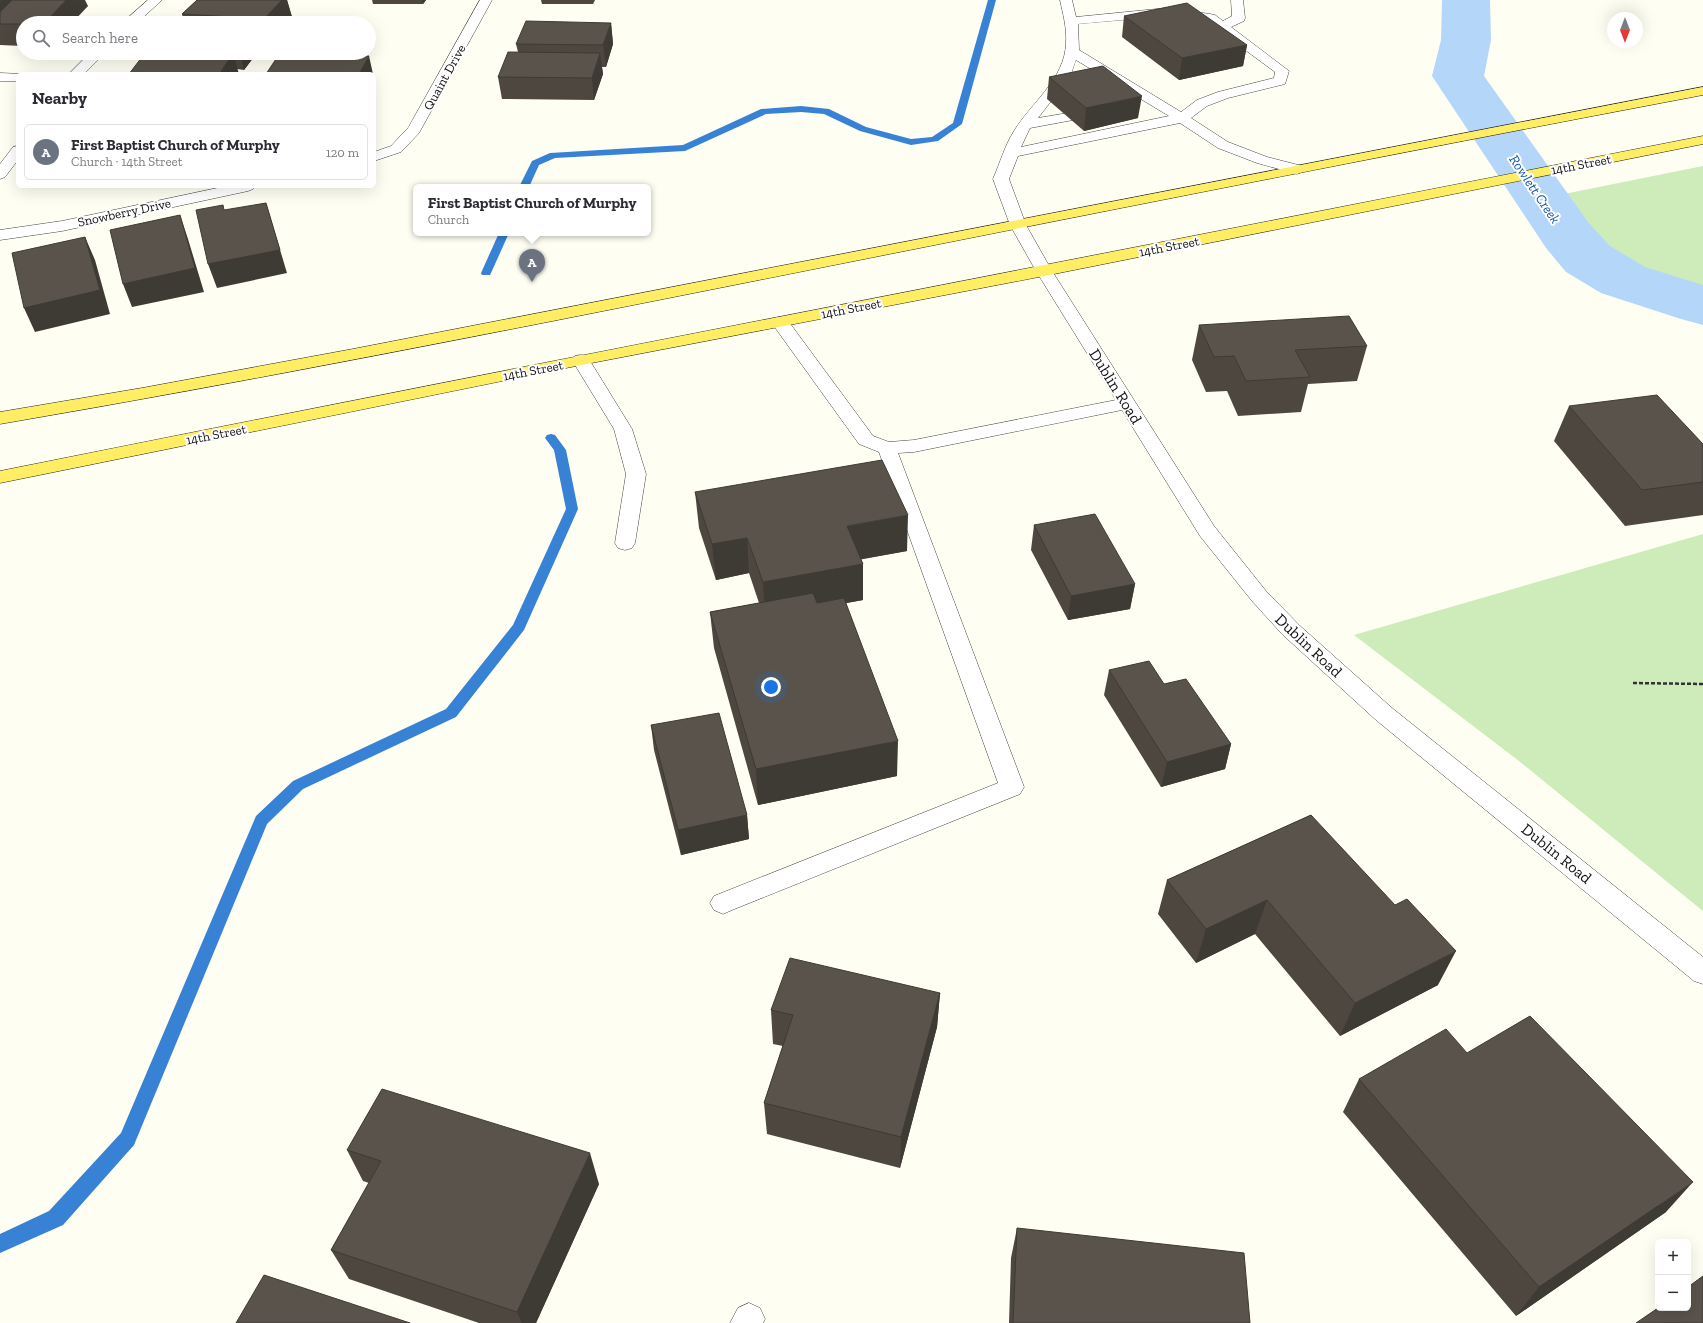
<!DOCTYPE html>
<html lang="en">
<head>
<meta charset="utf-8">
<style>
	body { margin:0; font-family:"Zilla Slab",serif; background:#f7f7f7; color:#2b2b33 }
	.controls { position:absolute; right:12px; bottom:12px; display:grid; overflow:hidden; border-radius:6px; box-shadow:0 4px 16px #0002 }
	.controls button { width:36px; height:36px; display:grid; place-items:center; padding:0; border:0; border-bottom:1px solid #e1e1e2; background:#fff; color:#2b2b33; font:20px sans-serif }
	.compass { position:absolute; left:1607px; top:12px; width:36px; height:36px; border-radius:50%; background:#fff; box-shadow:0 4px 16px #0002; rotate:180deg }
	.you { position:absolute; left:771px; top:687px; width:14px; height:14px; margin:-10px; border:3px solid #fff; border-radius:50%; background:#1a73e8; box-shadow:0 0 0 6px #1a73e833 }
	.badge { display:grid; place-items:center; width:26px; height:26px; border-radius:50%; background:#0b8043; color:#fff; font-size:13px; font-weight:700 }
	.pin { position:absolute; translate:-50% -33px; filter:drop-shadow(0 1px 2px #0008) }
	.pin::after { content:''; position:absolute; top:21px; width:14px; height:12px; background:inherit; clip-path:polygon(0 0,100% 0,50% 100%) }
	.popup { position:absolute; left:413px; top:184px; width:238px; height:52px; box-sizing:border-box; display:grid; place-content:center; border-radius:6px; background:#fff; filter:drop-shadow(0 1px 3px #0005); font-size:13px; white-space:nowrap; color:#7c7c81 }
	.popup b { font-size:15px; color:#2b2b33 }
	.popup::after { content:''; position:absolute; left:50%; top:100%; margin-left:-8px; border:8px solid transparent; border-top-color:#fff }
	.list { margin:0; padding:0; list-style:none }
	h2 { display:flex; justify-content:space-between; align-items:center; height:52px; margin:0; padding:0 16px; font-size:17px }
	h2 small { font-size:13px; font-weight:400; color:#7c7c81 }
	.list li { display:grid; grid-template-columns:26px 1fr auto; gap:12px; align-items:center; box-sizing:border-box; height:56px; margin:0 8px 8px; padding:0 8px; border:1px solid #e1e1e2; border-radius:6px }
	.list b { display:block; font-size:15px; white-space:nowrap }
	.list p { margin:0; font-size:13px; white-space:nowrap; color:#7c7c81 }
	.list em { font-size:13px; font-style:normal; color:#7c7c81 }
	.icon { flex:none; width:22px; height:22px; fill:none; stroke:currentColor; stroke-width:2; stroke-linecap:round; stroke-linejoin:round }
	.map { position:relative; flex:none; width:1703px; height:1323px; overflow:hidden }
	.search { position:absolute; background:#fff; box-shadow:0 4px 16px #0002; left:16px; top:16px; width:360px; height:44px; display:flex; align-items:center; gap:10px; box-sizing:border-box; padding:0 14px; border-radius:22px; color:#7c7c81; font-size:15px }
	.panel { position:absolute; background:#fff; box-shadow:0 4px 16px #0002; left:16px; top:72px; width:360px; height:116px; border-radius:6px }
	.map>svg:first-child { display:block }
	.green { fill:#cdecb9 }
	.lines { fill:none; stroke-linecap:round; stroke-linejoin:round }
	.stream { fill:#3782d5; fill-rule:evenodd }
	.river { fill:#b4d7f9; fill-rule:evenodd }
	.minor-casing { stroke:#434343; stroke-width:1 }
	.major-casing { stroke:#212121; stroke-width:1 }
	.path { stroke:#323232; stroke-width:2.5; stroke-dasharray:4 2; stroke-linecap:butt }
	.minor { fill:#fff; fill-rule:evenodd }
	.major { fill:#ffed63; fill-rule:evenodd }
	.wall { fill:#4d4740 }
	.shaded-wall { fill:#3e3a34 }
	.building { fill:#59534b; stroke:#3e3a34 }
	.labels { text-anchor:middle; stroke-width:4; stroke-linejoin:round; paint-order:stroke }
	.far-street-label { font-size:13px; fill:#101010; stroke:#fff }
	.far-water-label { font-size:14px; font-style:italic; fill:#1153aa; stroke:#fff }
	.street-label { font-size:16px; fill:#101010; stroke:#fff }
</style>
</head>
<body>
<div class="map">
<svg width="1703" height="1323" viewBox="0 0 1703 1323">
	<rect width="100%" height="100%" fill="#fffef3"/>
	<path class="green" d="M1703,166V294L1614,263L1554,196Z
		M1703,534V911L1519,761L1354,635Z"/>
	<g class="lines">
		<path class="stream" d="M988,0H996L962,124L938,141L911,145L860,131L824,114L801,112L766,114L685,151L555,158L539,165L529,187H519L532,161L550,153L683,145L761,109L801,106L829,109L866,127L911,139L932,137L953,123Z
			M499,233H509L491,273L490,275H482L481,273Z
			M551,434L555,435L566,450L578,509L524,630L456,717L303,789L267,824L134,1145L63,1225L0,1253V1234L49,1211L121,1133L256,816L293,781L446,709L513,625L566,509L554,450L545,438L547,435Z"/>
		<path class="river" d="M1442,0H1490L1491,40L1484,76L1588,222L1610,246L1645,267L1703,285V325L1681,319L1601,293L1566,272L1546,248L1432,76L1441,40Z"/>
		<defs>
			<path id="minor" d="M148,0H162L137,23H122Z
				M480,0H492L419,133L401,152L374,161V152L391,146L408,128Z
				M1060,0H1072L1076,17L1167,8L1210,14L1215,15L1223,21L1232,16L1231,0H1243L1245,18L1244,21L1231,27L1289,71L1285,84L1228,98L1207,106L1191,118L1228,142L1267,157L1302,166L1305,169L1302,172L1297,174L1257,163L1218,148L1180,123L1018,156L1009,179L1026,225L1052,271L1214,526L1266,591L1299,625L1392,708L1703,957V984L1694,981L1376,720L1283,635L1252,601L1200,536L1122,410L914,452L898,453L1024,787L1020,794L732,910L723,914L714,910L710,903L714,896L998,783L879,452L859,444L771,322L774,318L780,317L786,318L873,436L889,442L914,440L1116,400L1036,271L1010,225L993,179C1000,163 1005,145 1014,131C1031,103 1065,79 1066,43C1067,28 1063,14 1060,0ZM1167,16L1206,21L1275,72L1274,78L1218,92L1197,100L1181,112L1079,50L1078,24ZM1076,60L1169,116L1021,147L1030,128L1073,120L1075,117L1073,114L1068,113L1038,118L1070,77Z
				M90,53H105L84,74H69Z
				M0,73L23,74H18V81H0Z
				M18,146V160L5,177L0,179V164L13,147Z
				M227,186H256L253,189L248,191L62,231L0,240V230L62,221Z
				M581,355L587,356L632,429L646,474L635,543L632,548L625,550L618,548L615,543L626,474L614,429L572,360L575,356Z
				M749,1303L760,1308L765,1319L763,1323H730L738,1308Z"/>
			<path id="major" d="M1703,87V95C1386,155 1070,218 754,281C503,331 252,381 0,424V412L142,388L353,349Z
				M1703,136V144L1044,276L581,365L0,483V471C567,357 1135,248 1703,136Z"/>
		</defs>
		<use href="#minor" class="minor-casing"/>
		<use href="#major" class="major-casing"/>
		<path class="path" d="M1633,683L1703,684"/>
		<use href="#minor" class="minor"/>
		<use href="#major" class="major"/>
	</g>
	<path class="wall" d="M0,0L88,6L23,23V46L0,45Z
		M197,0H287L292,17L286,23H173L184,22L182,14Z
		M372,0H426L423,4H373Z
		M541,0H595L593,4H542Z
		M1124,16L1247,45L1243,66L1179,80L1122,37Z
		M611,23L613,44L606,67H602L603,74L594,100L502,99L498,77L518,52L516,44Z
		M155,53H257L244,70L237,69Z
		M1049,77L1138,118L1084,131L1047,99Z
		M1199,325L1367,346L1357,381L1308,384L1301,412L1238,416L1227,391L1206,392L1192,360Z
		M1569,406L1703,444V515L1625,526L1554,441Z
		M695,492L907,551L861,559L863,600L846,603L897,776L758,805L714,648L710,612L759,603L749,573L716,580L699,528Z
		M1034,525L1135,584L1130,609L1068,620L1031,550Z
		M1109,670L1164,684L1231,744L1225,769L1161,787L1104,695Z
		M651,725L747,815L749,839L681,855L654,750Z
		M1311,815L1438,985L1340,1036L1255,934L1196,963L1158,914L1167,880Z
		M940,993L937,1027L900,1168L767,1134L764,1103L783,1046L773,1044L771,1010Z
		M1467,1053L1666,1212L1516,1316L1343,1112L1359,1079Z
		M347,1150L599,1184L536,1323H479L349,1279L331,1250L369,1183L363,1181Z
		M1017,1228L1250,1323H1009L1011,1258Z"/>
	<path class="shaded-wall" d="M1,0H19L0,24V1Z
		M66,0H85L88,6L72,23H45Z
		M282,0H287L292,17L286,23H265L264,19Z
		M422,0H426L423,4Z
		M611,23L613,44L606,67L603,45Z
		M1247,45L1243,66L1179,80L1182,58Z
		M240,53H257L244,70Z
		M600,53L603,74L594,100L592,78Z
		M233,54L239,74H219Z
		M369,56L373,74H359Z
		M1142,96L1138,118L1084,131L1086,108Z
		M266,203L287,273L217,288L208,264Z
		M180,215L188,239L204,292L132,307L123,284Z
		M85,237L95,260L110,314L35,332L24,308Z
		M908,515L907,551L847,562V526Z
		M747,538L749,573L716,580L712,544Z
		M863,564V600L765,618L763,582Z
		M1135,584L1130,609L1068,620L1071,596Z
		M898,741L897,776L758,805L756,769Z
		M1231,744L1225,769L1161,787L1167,762Z
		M747,815L749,839L681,855L678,830Z
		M1267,900L1255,934L1196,963L1206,929Z
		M1456,951L1438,985L1340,1036L1355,1003Z
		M940,993L937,1027L900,1168L901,1137Z
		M590,1153L599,1184L536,1323H522L517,1312Z
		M1693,1182L1666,1212L1516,1316L1539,1287Z"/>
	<path class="building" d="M12,0H66L45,23H23V24H0V12Z
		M197,0H282L264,19L182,14Z
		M1187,3L1247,45L1182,58L1124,16Z
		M526,21L611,23L603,45L516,44Z
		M174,22L224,23H173Z
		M508,52L600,53L592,78L498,77Z
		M145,53L233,54L219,74H129Z
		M278,56H369L359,74H266Z
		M1103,66L1142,96L1086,108L1049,77Z
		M266,203L280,250L208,264L196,210L223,205L224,210Z
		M180,215L195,268L123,284L110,230Z
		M85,237L100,290L24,308L12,253Z
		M1349,316L1367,346L1295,350L1310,377L1246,381L1234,356L1214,357L1199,325Z
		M1657,395L1703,444V482L1642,490L1569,406Z
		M882,460L908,515L847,526L863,564L763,582L747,538L712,544L695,492Z
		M1095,514L1135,584L1071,596L1034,525Z
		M813,593L817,603L844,598L898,741L756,769L710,612Z
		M1149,661L1164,684L1186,679L1231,744L1167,762L1109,670Z
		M719,713L747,815L678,830L651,725Z
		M1311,815L1395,905L1407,899L1456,951L1355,1003L1267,900L1206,929L1167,880Z
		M790,958L940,993L901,1137L764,1103L793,1015L771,1010Z
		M1530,1016L1693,1182L1539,1287L1359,1079L1446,1029L1467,1053Z
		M382,1089L590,1153L517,1312L331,1250L381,1161L347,1150Z
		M1017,1228L1244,1253L1250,1323H1013Z
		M264,1275L410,1323H236Z
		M1703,1276V1323H1636L1658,1308H1688V1287Z"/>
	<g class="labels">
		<g class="far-street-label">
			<text transform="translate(444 77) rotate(-61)" y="5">Quaint Drive</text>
			<text transform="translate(1581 164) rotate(-11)" y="5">14th Street</text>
			<text transform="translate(124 212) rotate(-12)" y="5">Snowberry Drive</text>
			<text transform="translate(1169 246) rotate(-11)" y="5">14th Street</text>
			<text transform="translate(851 308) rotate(-11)" y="5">14th Street</text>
			<text transform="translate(533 370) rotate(-11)" y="5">14th Street</text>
			<text transform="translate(216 434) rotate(-11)" y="5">14th Street</text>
		</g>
		<g class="far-water-label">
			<text transform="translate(1535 189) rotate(56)" y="5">Rowlett Creek</text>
		</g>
		<g class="street-label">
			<text transform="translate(1116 386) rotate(58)" y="6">Dublin Road</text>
			<text transform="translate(1309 645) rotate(43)" y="6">Dublin Road</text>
			<text transform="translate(1557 853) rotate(39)" y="6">Dublin Road</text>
		</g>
	</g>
</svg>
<div class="controls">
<button>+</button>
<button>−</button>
</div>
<svg class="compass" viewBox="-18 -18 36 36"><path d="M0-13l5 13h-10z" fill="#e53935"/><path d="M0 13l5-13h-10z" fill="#7c7c81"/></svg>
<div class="you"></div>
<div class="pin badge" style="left:532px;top:282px;background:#6b7280">A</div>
<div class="popup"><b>First Baptist Church of Murphy</b>Church</div>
<div class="search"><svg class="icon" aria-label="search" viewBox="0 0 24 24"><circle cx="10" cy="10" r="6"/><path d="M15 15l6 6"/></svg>Search here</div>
<section class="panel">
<h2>Nearby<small></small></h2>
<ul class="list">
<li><span class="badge" style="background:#6b7280">A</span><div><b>First Baptist Church of Murphy</b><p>Church · 14th Street</p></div><em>120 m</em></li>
</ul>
</section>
</div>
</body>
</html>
